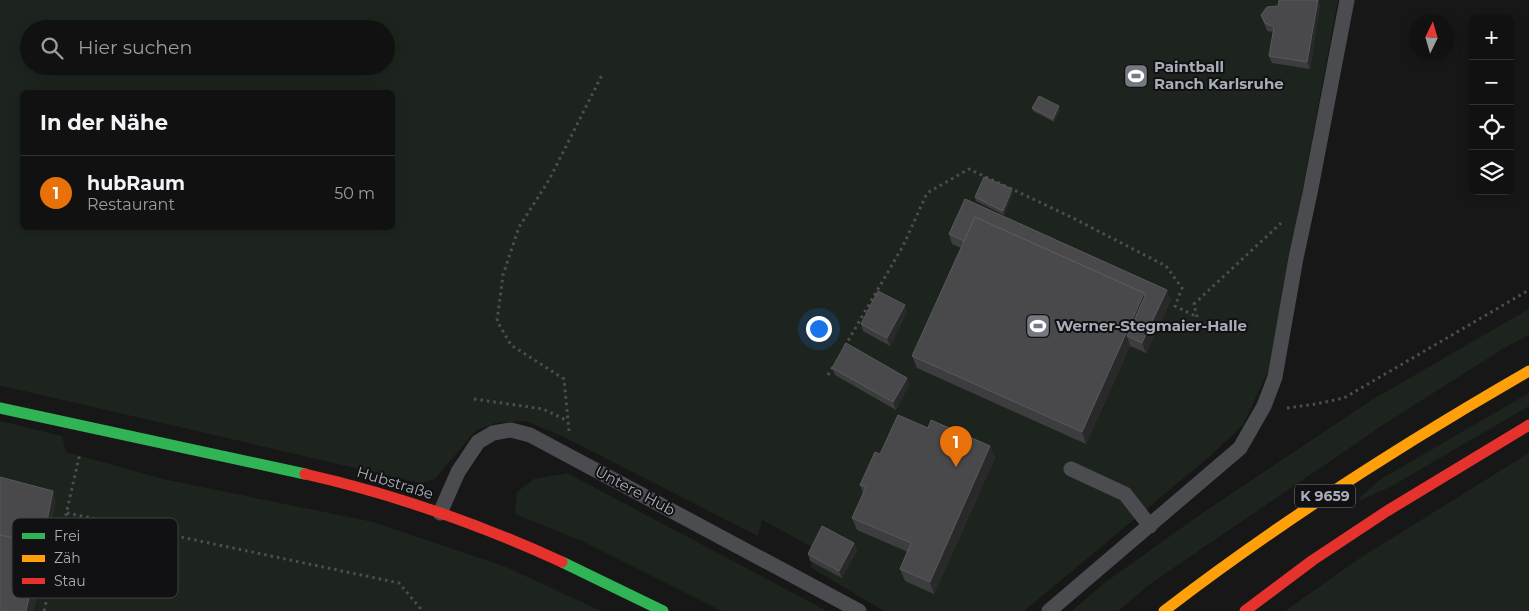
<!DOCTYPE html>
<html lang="de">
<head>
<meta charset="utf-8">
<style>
	body { margin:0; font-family:Montserrat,sans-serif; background:#1e1f1f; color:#f1f3f6 }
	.controls { position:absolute; right:15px; top:15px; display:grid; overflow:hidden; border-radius:8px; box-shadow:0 2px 12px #0003 }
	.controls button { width:45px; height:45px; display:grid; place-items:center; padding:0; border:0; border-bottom:1px solid #303131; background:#111; color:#f1f3f6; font:25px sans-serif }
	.compass { position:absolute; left:1409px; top:15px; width:45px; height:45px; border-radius:50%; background:#111; box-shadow:0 2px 12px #0003; rotate:5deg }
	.you { position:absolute; left:818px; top:328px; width:18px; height:18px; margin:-12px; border:4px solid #fff; border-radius:50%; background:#1a73e8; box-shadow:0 0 0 8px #1a73e833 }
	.badge { display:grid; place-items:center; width:32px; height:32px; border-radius:50%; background:#757880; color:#fff; font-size:16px; font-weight:700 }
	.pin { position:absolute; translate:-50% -41px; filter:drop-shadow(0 1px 2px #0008) }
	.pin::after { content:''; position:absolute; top:26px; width:18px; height:15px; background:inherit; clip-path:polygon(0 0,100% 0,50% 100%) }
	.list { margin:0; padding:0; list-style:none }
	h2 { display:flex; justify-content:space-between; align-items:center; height:65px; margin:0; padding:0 20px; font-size:21px }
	h2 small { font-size:16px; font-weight:400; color:#9c9d9f }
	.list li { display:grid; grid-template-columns:32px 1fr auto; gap:15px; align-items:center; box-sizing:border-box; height:75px; padding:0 20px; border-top:1px solid #303131 }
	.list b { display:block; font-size:19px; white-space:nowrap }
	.list p { margin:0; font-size:16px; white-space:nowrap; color:#9c9d9f }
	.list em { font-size:16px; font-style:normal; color:#9c9d9f }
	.icon { flex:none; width:28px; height:28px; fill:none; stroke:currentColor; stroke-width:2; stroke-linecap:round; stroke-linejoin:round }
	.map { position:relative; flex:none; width:1529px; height:611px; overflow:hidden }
	.search { position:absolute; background:#111; box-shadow:0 2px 12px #0003; left:20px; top:20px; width:375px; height:55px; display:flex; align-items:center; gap:12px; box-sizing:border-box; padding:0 18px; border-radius:28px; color:#9c9d9f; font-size:19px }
	.panel { position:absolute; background:#111; box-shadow:0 2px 12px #0003; left:20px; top:90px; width:375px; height:140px; border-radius:8px }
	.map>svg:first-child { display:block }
	.green { fill:#1d241e; fill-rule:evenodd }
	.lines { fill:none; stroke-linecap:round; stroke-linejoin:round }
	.path { stroke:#4d4e52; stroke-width:3; stroke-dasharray:2.5 4; stroke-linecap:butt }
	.lane { stroke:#4b4c50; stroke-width:15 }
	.fast { stroke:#30b455; stroke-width:11 }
	.slow { stroke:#ff9f0a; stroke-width:11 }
	.jam { stroke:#e5322d; stroke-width:11 }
	.wall { fill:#3d3d3f }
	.shaded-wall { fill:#29292a }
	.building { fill:#49494c; stroke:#58595d }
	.labels { text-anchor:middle; stroke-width:4; stroke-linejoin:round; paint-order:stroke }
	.shield { fill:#111113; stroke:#7b7e86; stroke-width:1 }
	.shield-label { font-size:14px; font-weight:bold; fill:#a8adb8 }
	.poi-label { font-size:15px; font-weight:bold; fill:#a8adb8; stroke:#111113; text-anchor:start }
	.street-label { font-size:15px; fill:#a8adb8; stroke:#111113 }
	.key { fill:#111113; stroke:#3e4045; stroke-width:1 }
	.key-label { font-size:14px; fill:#a8adb8 }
</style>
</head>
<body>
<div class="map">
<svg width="1529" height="611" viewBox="0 0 1529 611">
	<rect width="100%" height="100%" fill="#171717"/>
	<path class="green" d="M0,0H1338L1269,369L1243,425L1209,457L1024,611H884L810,567L816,549L762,520L758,536L564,437L526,421L495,423L475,431L435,479L420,483L20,390L0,386ZM29,29H386V66H29ZM22,92H392V228H22Z
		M1529,309V335L1504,348L1386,423L1150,584L1118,611H1072L1103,584L1201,514L1370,401Z
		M1529,393V406L1390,487L1361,500L1359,498L1381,479Z
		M0,421L62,436L66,452L163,479L373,522L506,567L601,611H0Z
		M1529,453V611H1285L1360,558Z
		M567,473L827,611H722L582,541L515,514L517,492L534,479Z"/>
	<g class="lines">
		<path class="path" d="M1197,317L1194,304L1281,223
			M845,346L903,246L927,193L969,169L1069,216L1166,266L1182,288L1175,306L1197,317
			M828,375L834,365
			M474,399L543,409L568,421
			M1287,408L1316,404L1344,398L1529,290
			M569,431L564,379L511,345L497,321L503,275L519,227L549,180L602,75
			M67,513L399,583L420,608L419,611
			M44,611L80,453"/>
		<path class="lane" d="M1071,469L1125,494L1150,526
			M440,513L458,472L478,442L493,433L511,430L530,435L859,611
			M1049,611L1240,448L1264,406L1275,377L1296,258L1310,193L1347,0"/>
		<path class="fast" d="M0,408L305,474
			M562,562L663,611"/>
		<path class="slow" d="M1164,611C1280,522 1402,444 1529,371"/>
		<path class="jam" d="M305,474C394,494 479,524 562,562
			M1245,611L1313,560L1387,511L1529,425"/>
	</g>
	<path class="wall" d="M1320,5L1310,69L1272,63L1269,56L1273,32L1267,31L1261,15Z
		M1032,108L1060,110L1054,122L1033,111Z
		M1013,193L1004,215L976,201L975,197Z
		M949,234L1171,300L1146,353L1130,346L1086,444L917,368L912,356L961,248L952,244Z
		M907,312L890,346L863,331L861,324Z
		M832,368L909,385L896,410L835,375Z
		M928,428L990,446L995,458L934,594L905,581L900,569L908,552L857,530L852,518L863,493L860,485L880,454Z
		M854,543L857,550L842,578L810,561L808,554Z"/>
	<path class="shaded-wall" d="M1318,0L1320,5L1310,69L1307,62Z
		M1059,106L1060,110L1054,122L1053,119Z
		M1012,189L1013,193L1004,215L1003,211Z
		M1167,290L1171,300L1146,353L1142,343Z
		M1144,293L1148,306L1127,336L1130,346L1086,444L1082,432Z
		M905,305L907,312L890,346L887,338Z
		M907,378L909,385L896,410L893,402Z
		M990,446L995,458L934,594L930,582Z
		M53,491L56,501L46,556L34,611H26Z
		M854,543L857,550L842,578L839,571Z"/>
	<path class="building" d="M1279,0H1318L1307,62L1269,56L1274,27L1265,23L1261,15L1267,7L1278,6Z
		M1039,96L1059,106L1053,119L1032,108Z
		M984,177L1012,189L1003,211L975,197Z
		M965,199L1167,290L1142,343L1127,336L1145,296L1144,293L975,217L964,241L949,234Z
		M975,217L1144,293L1082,432L912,356Z
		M878,291L905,305L887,338L861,324Z
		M846,343L907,378L893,402L832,368Z
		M898,415L928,428L931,420L990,446L930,582L900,569L911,543L852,518L866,487L860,485L875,452L880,454Z
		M0,477L53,491L42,546L41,544L0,535Z
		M822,526L854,543L839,571L808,554Z
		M0,535L41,544L26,611H0Z"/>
	<defs>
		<symbol id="stadium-square" viewBox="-11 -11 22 22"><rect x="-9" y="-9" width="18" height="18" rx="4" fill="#757880" stroke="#111113"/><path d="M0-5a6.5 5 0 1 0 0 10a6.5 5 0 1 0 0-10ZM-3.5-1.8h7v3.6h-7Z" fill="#fff"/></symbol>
	</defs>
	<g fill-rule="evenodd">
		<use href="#stadium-square" x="1122" y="62" width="28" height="28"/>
		<use href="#stadium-square" x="1024" y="312" width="28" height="28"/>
	</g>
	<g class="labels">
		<rect class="shield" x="1295" y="484.5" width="60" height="23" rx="4"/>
		<g class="shield-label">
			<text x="1325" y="501">K 9659</text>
		</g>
		<g class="poi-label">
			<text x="1154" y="72">Paintball<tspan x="1154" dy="17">Ranch Karlsruhe</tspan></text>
			<text x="1056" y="331">Werner-Stegmaier-Halle</text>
		</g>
		<g class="street-label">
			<text transform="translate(395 483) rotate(17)" y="5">Hubstraße</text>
			<text transform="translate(635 491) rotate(28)" y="5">Untere Hub</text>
		</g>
	</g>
	<rect x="12" y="518" width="166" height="80" rx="8" class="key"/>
	<rect x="22" y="533" width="23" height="6" fill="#30b455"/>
	<rect x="22" y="555" width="23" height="7" fill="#ff9f0a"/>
	<rect x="22" y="578" width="23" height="6" fill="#e5322d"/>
	<g class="key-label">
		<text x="54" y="541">Frei</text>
		<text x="54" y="563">Zäh</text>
		<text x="54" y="586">Stau</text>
	</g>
</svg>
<div class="controls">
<button>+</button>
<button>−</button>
<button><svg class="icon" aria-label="locate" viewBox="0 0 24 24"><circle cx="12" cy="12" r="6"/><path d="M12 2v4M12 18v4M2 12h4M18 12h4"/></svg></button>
<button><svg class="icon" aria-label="layers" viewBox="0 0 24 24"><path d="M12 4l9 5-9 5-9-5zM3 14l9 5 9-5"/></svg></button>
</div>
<svg class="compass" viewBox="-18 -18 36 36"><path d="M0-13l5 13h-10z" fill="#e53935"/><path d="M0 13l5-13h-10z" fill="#9c9d9f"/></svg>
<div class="you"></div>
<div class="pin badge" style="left:956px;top:467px;background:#e8710a">1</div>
<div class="search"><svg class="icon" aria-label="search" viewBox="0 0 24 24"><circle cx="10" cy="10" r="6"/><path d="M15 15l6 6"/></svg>Hier suchen</div>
<section class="panel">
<h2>In der Nähe<small></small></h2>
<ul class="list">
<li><span class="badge" style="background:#e8710a">1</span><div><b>hubRaum</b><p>Restaurant</p></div><em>50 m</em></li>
</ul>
</section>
</div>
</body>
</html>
